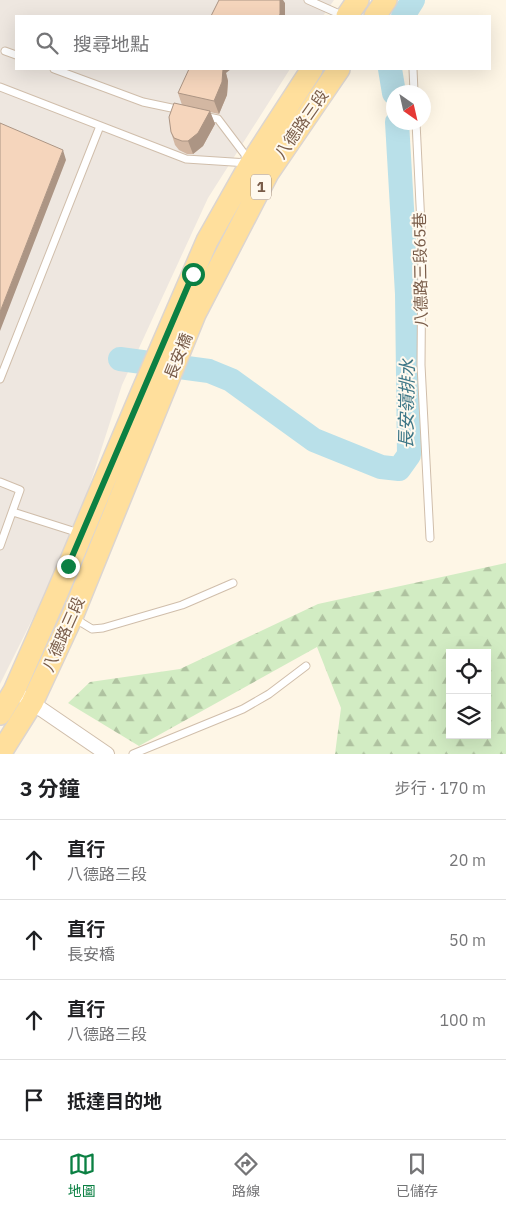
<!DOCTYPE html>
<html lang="zh-TW">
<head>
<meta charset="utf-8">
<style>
	body { margin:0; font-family:"IBM Plex Sans","Noto Sans TC",sans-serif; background:#f2f2f2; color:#202124 }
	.controls { position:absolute; right:15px; bottom:15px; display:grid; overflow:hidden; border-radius:0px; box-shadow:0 5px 20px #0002 }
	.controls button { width:45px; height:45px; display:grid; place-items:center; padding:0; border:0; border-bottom:1px solid #e0e0e0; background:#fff; color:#202124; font:25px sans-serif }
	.compass { position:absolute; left:386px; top:85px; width:45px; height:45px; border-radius:50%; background:#fff; box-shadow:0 5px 20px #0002; rotate:146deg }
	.stop { position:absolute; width:15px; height:15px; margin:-11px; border:4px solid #0b8043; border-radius:50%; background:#fff }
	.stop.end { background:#0b8043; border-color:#fff; box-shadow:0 1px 5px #0008 }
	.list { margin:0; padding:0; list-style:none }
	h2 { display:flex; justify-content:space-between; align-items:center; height:65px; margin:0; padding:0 20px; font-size:21px }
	h2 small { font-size:16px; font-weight:400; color:#757577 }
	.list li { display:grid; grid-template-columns:32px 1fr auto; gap:15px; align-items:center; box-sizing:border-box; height:80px; padding:0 20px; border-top:1px solid #e0e0e0 }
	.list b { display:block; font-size:19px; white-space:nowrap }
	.list p { margin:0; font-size:16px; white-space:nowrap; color:#757577 }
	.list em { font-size:16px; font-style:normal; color:#757577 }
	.icon { flex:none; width:28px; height:28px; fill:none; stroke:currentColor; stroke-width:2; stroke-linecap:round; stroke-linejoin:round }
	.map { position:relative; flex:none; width:506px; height:754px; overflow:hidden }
	.search { position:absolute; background:#fff; box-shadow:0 5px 20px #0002; left:15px; right:15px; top:15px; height:55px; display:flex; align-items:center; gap:12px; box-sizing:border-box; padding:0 18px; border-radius:0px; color:#757577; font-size:19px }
	.sheet { height:385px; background:#fff }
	nav { display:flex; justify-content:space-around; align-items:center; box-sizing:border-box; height:70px; border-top:1px solid #e0e0e0; background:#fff; font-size:14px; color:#757577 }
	nav a { display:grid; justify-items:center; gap:2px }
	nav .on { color:#0b8043 }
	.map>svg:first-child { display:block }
	.industrial { fill:#eee7e0 }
	.forest { fill:url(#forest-firs); fill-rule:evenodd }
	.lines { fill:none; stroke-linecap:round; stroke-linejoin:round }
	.river { stroke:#b9e0e9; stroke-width:24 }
	.lane-casing { stroke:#d0beab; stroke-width:9 }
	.street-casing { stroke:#d0beab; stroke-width:16 }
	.primary-casing { stroke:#dcd5d0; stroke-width:24 }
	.lane { stroke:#fff; stroke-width:7 }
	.street { stroke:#fff; stroke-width:14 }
	.primary { stroke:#ffdf9c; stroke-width:21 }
	.wall { fill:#d3b7a2 }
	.shaded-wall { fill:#ac9584 }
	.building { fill:#f5d5bc; stroke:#ac9584 }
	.route { stroke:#0b8043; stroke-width:6 }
	.labels { text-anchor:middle; stroke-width:4; stroke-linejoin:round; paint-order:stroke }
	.shield { fill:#fff9ee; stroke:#a18b7a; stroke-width:1 }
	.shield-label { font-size:15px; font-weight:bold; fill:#795c49 }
	.street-label { font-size:16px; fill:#795c49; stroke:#fff9ee }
	.water-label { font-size:18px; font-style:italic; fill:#3e7787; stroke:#fff9ee }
</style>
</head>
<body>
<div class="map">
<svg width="506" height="754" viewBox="0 0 506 754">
	<defs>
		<pattern id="forest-firs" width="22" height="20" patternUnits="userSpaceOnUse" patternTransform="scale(1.25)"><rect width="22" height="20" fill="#d2ecc3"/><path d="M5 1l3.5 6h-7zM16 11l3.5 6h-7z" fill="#afc2a0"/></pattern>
	</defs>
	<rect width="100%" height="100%" fill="#fef6e6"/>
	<path class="industrial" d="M0,0H334L323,16H16V69H290L208,198L122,385L72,540L0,684Z"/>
	<path class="forest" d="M506,563V754H335L341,708L317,647L139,746L68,703L90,682L180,669L318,604ZM450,653H487V735H450Z"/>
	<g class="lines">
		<path class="river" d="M403,16L413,0
			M390,69L394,93
			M120,359L209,371L231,380L314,440L381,467L399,469L409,455L407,294L397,122"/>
		<defs>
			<path id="lane" d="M308,0L344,16
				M5,51L16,55
				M54,69L143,102L181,110
				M413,69L414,92
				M0,87L186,159L248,163
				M203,116L218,119L249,160
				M416,122L422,246L421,365L430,538
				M0,379L100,126
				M0,482L20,490L0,546
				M13,512L79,533
				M74,618L92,629L103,628L182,605L233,583
				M133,754L243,709L269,694L306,666"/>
			<path id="street" d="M25,698L107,754"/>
			<path id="primary" d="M347,16L358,0
				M375,16L386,0
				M0,714L14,691L55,598L141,394L207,241L251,163L312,69
				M0,754L32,703L72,617L195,314L268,173L339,69"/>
		</defs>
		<use href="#lane" class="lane-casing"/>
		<use href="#street" class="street-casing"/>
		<use href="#primary" class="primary-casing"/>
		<use href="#lane" class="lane"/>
		<use href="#street" class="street"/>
		<use href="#primary" class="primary"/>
	</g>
	<path class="wall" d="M226,73L228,81L227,95L219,114L210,112L215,124L203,146L193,154H187L179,150L175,145L171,132L182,105L178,93Z"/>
	<path class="shaded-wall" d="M280,0H283L285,3V16H279Z
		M223,69H231L226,73L228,81L227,95L219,114L214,101Z
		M210,111L215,124L203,146L193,154L188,141Z
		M63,150L66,160L0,331V312Z"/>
	<path class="building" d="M219,0H280V14L279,16H211Z
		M189,69H223L222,82L214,101L178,93Z
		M174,103L210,111L198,133L188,141H182L174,138L171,132L169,117Z
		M0,123L63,150L0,312Z"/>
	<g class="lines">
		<path class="route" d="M68,566L193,274"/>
	</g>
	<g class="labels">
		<rect class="shield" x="251" y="174.5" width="20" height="25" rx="4"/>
		<g class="shield-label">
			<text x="261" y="192">1</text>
		</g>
		<g class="street-label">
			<text transform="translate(301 124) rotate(-55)" y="6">八德路三段</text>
			<text transform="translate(420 270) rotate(-91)" y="6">八德路三段65巷</text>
			<text transform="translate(178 356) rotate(-68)" y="6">長安橋</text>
			<text transform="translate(63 634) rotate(-66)" y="6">八德路三段</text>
		</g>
		<g class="water-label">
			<text transform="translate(407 404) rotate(-89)" y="6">長安嶺排水</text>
		</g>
	</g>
</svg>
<div class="controls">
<button><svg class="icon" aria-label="locate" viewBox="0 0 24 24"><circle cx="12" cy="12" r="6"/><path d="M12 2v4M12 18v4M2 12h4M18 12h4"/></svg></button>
<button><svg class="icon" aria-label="layers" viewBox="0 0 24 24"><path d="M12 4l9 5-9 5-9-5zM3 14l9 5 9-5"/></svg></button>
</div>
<svg class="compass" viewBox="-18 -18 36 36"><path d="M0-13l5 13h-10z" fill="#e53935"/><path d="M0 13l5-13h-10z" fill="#757577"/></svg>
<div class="stop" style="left:193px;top:274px"></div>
<div class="stop end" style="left:68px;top:566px"></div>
<div class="search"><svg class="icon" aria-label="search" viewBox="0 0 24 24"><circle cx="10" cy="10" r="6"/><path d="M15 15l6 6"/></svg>搜尋地點</div>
</div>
<section class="sheet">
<h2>3 分鐘<small>步行 · 170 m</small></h2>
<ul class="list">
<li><svg class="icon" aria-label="ahead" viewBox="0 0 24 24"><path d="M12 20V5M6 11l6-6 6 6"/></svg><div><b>直行</b><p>八德路三段</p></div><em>20 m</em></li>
<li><svg class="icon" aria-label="ahead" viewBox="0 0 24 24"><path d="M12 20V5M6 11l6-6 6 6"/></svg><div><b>直行</b><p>長安橋</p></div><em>50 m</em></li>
<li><svg class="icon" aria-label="ahead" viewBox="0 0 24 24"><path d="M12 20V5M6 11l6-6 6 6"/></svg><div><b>直行</b><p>八德路三段</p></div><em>100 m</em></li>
<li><svg class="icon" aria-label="arrive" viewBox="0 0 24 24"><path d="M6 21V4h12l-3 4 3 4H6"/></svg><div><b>抵達目的地</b></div></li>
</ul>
</section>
<nav>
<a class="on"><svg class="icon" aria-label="map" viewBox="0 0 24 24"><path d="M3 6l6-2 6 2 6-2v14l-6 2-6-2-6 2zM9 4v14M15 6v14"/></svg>地圖</a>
<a><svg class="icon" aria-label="directions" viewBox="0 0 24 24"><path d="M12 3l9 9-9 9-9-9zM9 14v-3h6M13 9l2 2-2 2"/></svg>路線</a>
<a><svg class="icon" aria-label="saved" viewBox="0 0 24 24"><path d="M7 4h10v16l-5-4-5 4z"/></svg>已儲存</a>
</nav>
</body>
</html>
